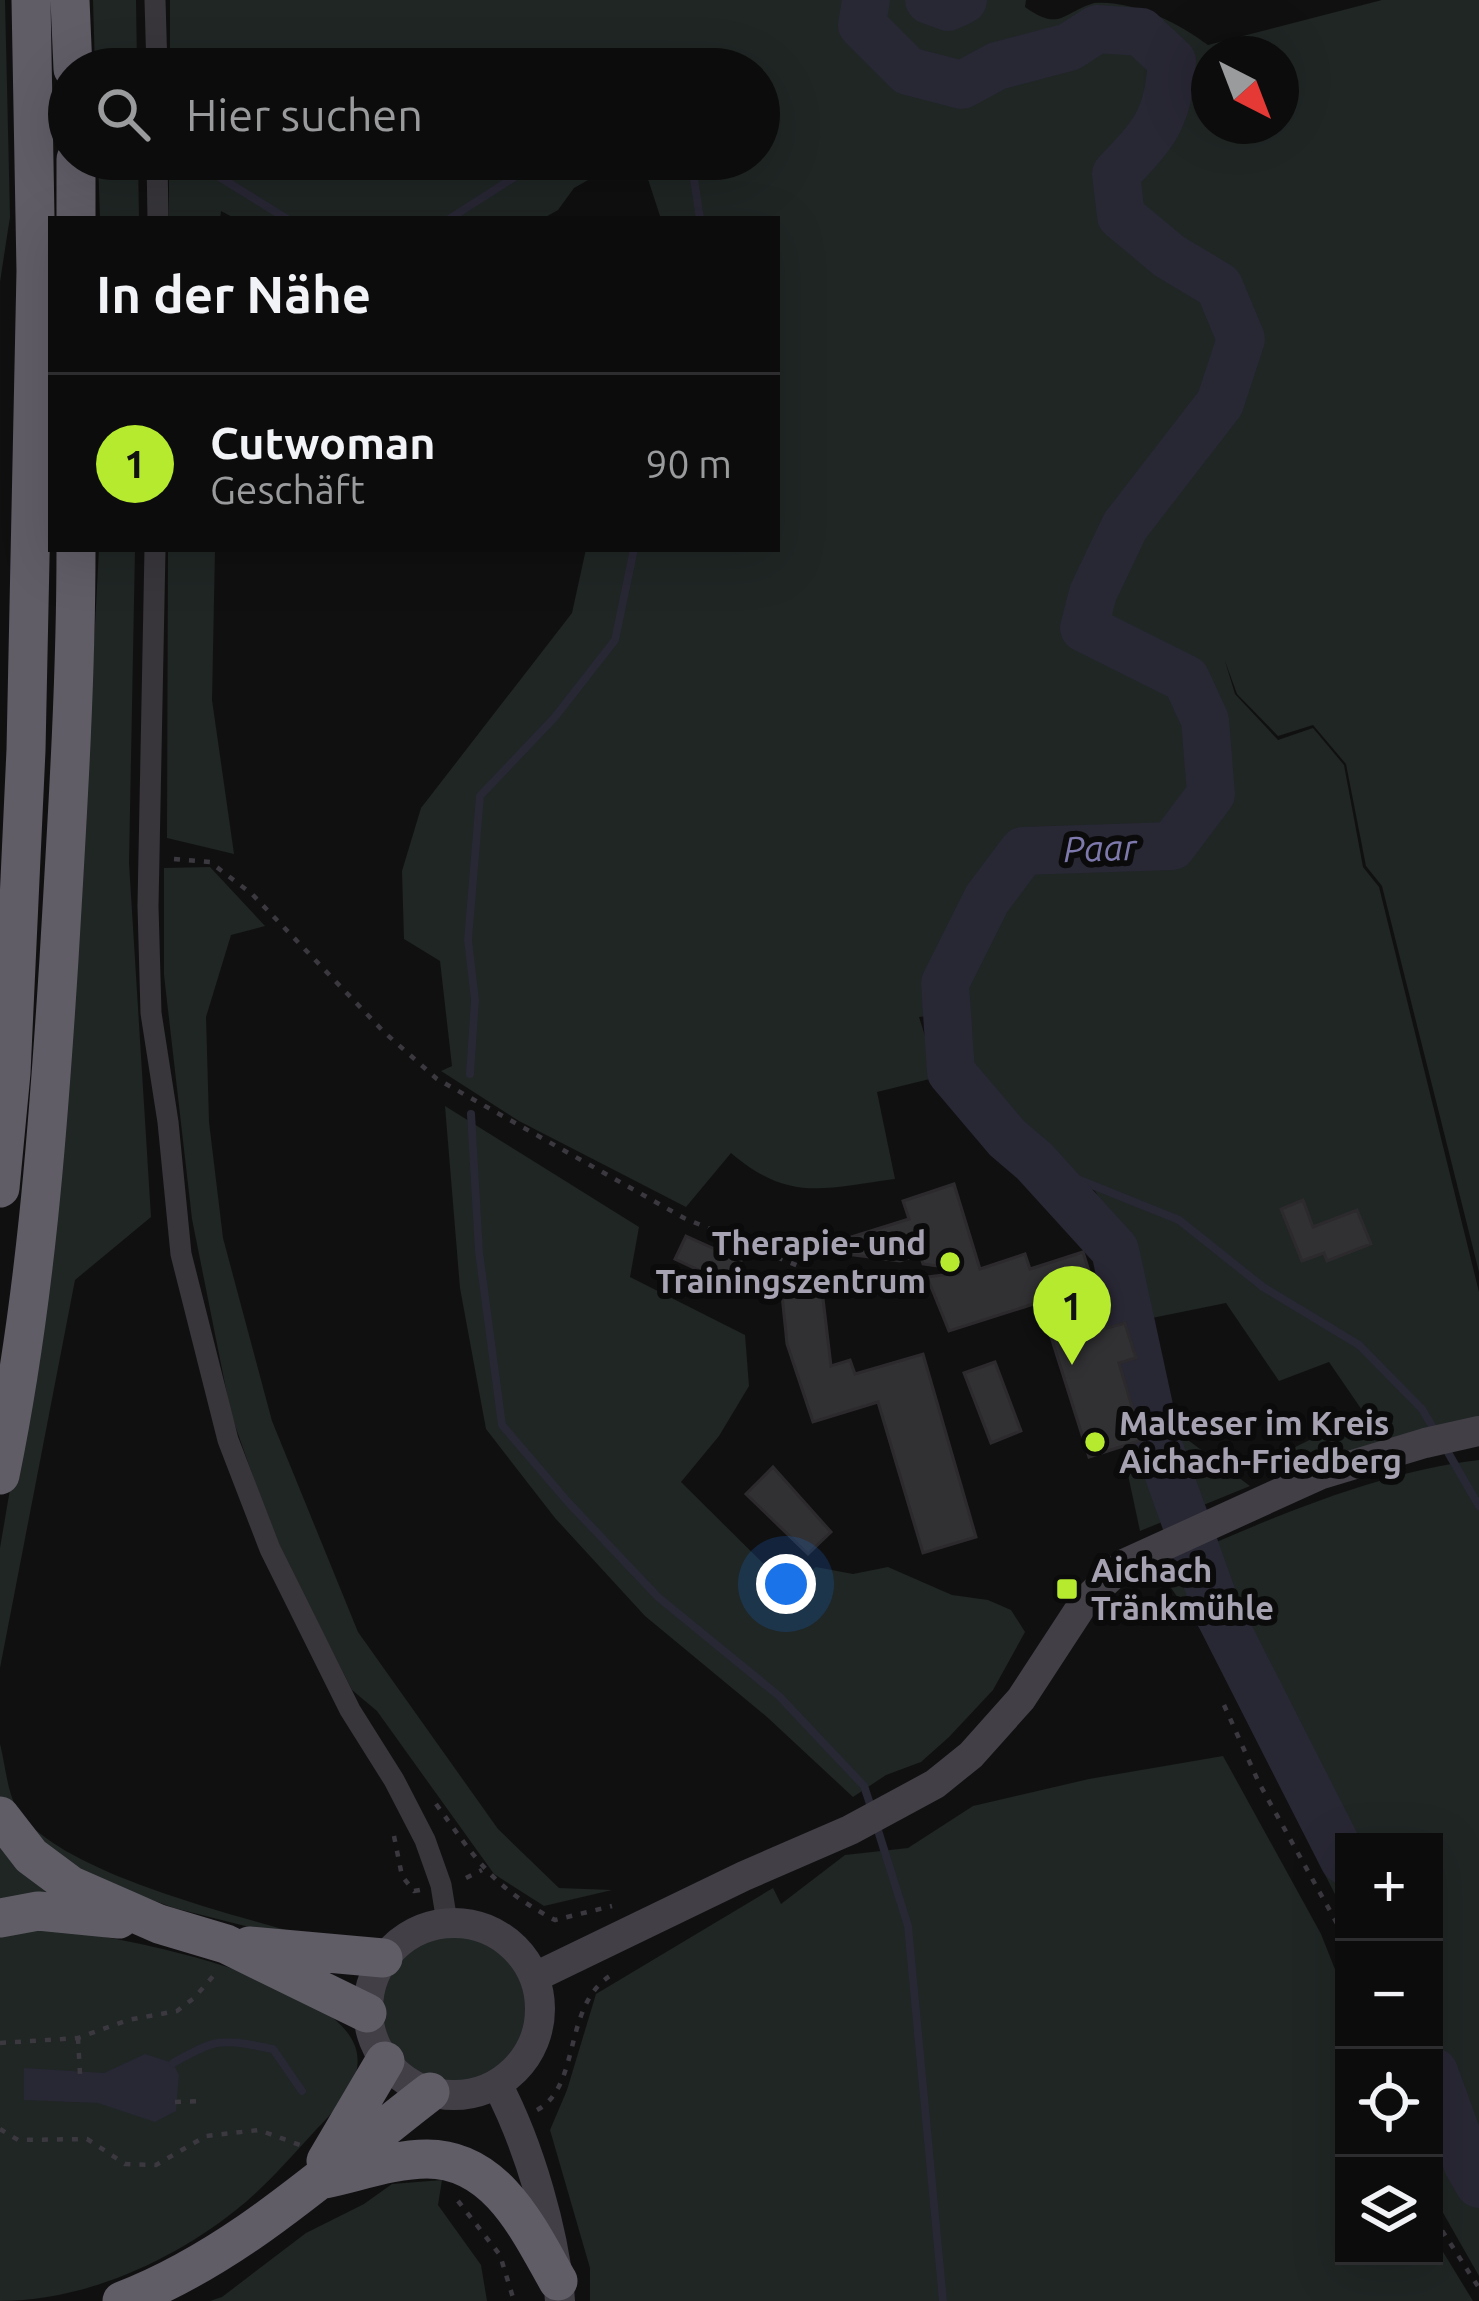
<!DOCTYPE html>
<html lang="de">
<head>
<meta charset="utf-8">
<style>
	body { margin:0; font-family:Ubuntu,sans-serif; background:#161516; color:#f1f3f6 }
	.controls { position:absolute; right:36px; bottom:36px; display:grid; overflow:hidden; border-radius:0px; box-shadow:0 12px 48px #0002 }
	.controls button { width:108px; height:108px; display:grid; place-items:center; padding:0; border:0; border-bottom:3px solid #2d2c2e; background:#0d0c0d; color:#f1f3f6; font:60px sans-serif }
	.compass { position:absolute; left:1191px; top:36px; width:108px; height:108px; border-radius:50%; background:#0d0c0d; box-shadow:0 12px 48px #0002; rotate:138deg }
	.you { position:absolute; left:786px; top:1584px; width:42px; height:42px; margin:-30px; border:9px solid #fff; border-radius:50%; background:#1a73e8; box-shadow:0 0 0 18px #1a73e833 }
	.badge { display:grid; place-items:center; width:78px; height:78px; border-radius:50%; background:#b5ea2f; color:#111; font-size:39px; font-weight:700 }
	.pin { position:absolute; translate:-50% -99px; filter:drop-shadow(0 3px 6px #0008) }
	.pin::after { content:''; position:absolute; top:63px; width:42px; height:36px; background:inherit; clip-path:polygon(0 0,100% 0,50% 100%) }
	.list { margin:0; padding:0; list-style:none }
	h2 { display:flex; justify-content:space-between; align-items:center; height:156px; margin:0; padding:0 48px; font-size:51px }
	h2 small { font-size:39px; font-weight:400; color:#9a9b9d }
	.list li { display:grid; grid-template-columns:78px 1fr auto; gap:36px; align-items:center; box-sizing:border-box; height:180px; padding:0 48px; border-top:3px solid #2d2c2e }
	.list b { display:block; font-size:45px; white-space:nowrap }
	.list p { margin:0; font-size:39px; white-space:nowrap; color:#9a9b9d }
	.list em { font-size:39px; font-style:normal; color:#9a9b9d }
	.icon { flex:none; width:66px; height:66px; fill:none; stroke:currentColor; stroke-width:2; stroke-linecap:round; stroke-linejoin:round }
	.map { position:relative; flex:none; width:1479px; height:2301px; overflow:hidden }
	.search { position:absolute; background:#0d0c0d; box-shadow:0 12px 48px #0002; left:48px; top:48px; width:732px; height:132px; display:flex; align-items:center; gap:30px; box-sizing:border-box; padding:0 42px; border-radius:66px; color:#9a9b9d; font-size:45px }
	.panel { position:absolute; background:#0d0c0d; box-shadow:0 12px 48px #0002; left:48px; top:216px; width:732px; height:336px; border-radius:0px }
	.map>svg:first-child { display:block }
	.green { fill:#1f2624; fill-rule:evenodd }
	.water { fill:#282734 }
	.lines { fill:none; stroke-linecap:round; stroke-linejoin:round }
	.stream { stroke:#282734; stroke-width:8 }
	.river { stroke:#282734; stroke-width:48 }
	.building { fill:#313033; stroke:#2c2a2d; stroke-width:3 }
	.path { stroke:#3b393f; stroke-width:4.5; stroke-dasharray:6 9; stroke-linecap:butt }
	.street { stroke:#38363b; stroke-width:21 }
	.secondary { stroke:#423f46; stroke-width:30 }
	.highway { stroke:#615d67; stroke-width:39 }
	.poi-dot { fill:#b5ea2f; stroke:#0c0b0c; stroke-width:4.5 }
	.labels { text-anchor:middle; stroke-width:12; stroke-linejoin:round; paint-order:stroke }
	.poi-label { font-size:33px; font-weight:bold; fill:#a7a2b2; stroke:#0c0b0c; text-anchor:start }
	.water-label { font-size:36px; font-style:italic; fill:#7d79ac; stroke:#0c0b0c }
</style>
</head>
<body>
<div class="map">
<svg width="1479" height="2301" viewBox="0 0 1479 2301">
	<rect width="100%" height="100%" fill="#111011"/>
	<path class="green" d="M0,0H5L10,217L0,282Z
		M93,0H136L137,69H95Z
		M170,0H1026L1025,7C1060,32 1062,13 1094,3C1133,0 1179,23 1208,45L1382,0H1479V1272L1382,886L1366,866L1346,764L1313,725L1278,736L1237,694L1225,661L1235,694L1278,740L1313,728L1344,765L1363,867L1379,887L1479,1292V1418L1277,1477L1273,1458L1364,1413L1329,1362L1279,1381L1226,1303L1142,1320L1134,1254L1095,1191L1001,1102L972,1068L944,1014L919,1017L938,1077L877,1092L895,1179C824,1188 790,1203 731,1153L686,1207L519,1121L441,1071L452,1066L440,961L404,939L402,871L421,808L572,613L586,549H777V219H661L644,167L632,159H759V69H170ZM1209,54H1281V126H1209Z
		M98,159H138L139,219H100Z
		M169,159H625L574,188L558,210L542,219H236L221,211L220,219H169Z
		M99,549H135L129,863L151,1217L75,1280L0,1668V1548L41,1307L80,909Z
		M168,549H215L212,700L234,854L167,838Z
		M210,867L265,926L231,935L206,1017L209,1122L223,1238L272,1421L358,1632L498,1829L559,1888L612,1890L544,1906L494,1874L377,1711L352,1690L275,1539L231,1414L192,1219L164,975V868Z
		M445,1106L639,1227L630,1277L745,1335L749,1386L719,1436L681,1482L788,1588L816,1567L853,1574L888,1567L952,1595L988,1600L1011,1610L1025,1632L993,1690L949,1737L921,1762L886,1775L853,1797L767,1717L645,1616L555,1518L486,1429L460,1288Z
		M1173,1429L1250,1486L1140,1531L1124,1456Z
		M1479,1460V2276L1434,2197V1842H1344V1912L1200,1629L1164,1578L1163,1565C1263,1522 1370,1473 1479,1460Z
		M0,1744C5,1763 7,1790 16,1807C56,1877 265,1922 343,1946L313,1943L174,1908L63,1867L0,1797Z
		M1223,1756L1321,1934L1344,1992V2256H1434V2237L1473,2301H590V2268L550,2130L567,2090L596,1994L773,1888L781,1904L845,1855L908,1848L973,1806L1089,1779Z
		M0,1837L85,1904L0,1905Z
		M368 2009a86 86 0 1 1 172 0a86 86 0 1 1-172 0Z
		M37,1928C106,1932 329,1976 355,2046C367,2080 335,2110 314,2132C289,2159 264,2188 236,2210C171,2262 83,2301 0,2301V1936Z
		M442,2180L438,2205L481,2265L487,2301H210L222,2297L306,2233L364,2204L392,2184Z"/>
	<path class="water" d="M145,2054L173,2063L179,2075L176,2111L155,2122L98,2103L24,2100V2068L104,2073Z"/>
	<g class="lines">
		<path class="stream" d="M691,159L700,219
			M213,173L287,219
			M449,219L543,159
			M470,1074L475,1000L468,940L480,796L555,717L615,640L634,549
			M471,1114L479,1252L502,1425L567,1501L658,1597L779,1696L864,1786L872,1810
			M1035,1162L1179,1220L1263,1287L1359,1345L1422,1409L1435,1431
			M1446,1449L1479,1506
			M876,1824L908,1926L943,2301
			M173,2063C220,2037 220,2039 273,2049L302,2091"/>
		<path class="river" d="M866,0L862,25L908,71L962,85L997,66L1069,47L1097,29L1141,32L1172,61C1168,119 1156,132 1116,174L1121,216L1169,256L1219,286L1241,339L1220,403L1125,526L1093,593L1084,628L1186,679L1205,720L1211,794L1172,846L1023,851L987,899L945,983L951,1072L1007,1138L1035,1162L1115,1250L1156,1439L1218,1612L1344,1860
			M929,0L948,7L963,0
			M1434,2072L1468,2165L1479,2184"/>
	</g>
	<path class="building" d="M954,1184L980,1269L1025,1254L1030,1269L1083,1252L1107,1328L1125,1323L1136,1358L1119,1363L1142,1440L1089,1457L1040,1302L949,1331L927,1277L959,1273V1269L923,1264L920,1254L900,1261L853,1255L848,1238L909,1219L903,1201Z
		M1303,1200L1313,1227L1357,1210L1371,1244L1327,1261L1324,1253L1302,1261L1281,1209Z
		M686,1236L741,1261L730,1285L675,1259Z
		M822,1290L831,1366L850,1360L855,1374L923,1354L976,1537L923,1553L878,1402L813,1422L787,1344L782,1295Z
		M995,1362L1021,1431L991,1443L964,1373Z
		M773,1467L831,1532L808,1554L746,1494Z"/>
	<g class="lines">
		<path class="path" d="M174,859L210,862L252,894L384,1032L437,1079L684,1218L803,1268
			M1224,1705L1259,1783L1344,1936
			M436,1804C476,1859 492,1887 555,1920L612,1906
			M394,1836L402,1876L414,1891L420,1890
			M466,1878L482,1870
			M78,2038L80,2074
			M0,2043L78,2038L128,2020L177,2011L194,1998L215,1974
			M175,2102L205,2101
			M537,2110C582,2086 562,2003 613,1974
			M0,2129L18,2140L87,2139L125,2164L156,2165L206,2136L259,2130L300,2145
			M458,2201L500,2255L514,2301
			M1434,2218L1479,2288"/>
		<path class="street" d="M155,0L157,69
			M157,159L158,219
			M155,549L148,906L151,1013L168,1122L181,1254L228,1440L270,1549L350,1710L394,1780L425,1840L441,1885L447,1922"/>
		<path class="secondary" d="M368 2009a86 86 0 1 1 172 0a86 86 0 1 1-172 0Z
			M535,1977L744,1876L850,1830L935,1784L971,1755L1021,1699L1085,1601L1124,1564L1319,1475L1425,1443L1479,1431
			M497,2084C529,2145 555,2233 560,2301"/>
		<path class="highway" d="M70,0L73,69
			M76,159V219
			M0,1188L11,1073L26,750L36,271L31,0
			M0,1475C35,1305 48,1132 59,959C67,823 76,685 76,549
			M0,1816L31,1856L70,1885L159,1924L226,1944L367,2013
			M0,1918L38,1911L119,1919
			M249,1946L383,1958
			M326,2161L385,2061
			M325,2179C358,2172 394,2159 427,2159C497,2159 529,2230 558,2281
			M122,2301C239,2256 332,2167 430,2092"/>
	</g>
	<g class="poi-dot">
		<circle cx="950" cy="1262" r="12"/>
		<circle cx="1095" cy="1442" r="12"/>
		<rect x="1055" y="1577" width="24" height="24" rx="6"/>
	</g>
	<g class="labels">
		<g class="poi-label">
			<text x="926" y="1255" text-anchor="end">Therapie- und<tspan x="926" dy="38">Trainingszentrum</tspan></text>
			<text x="1119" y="1435">Malteser im Kreis<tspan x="1119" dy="38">Aichach-Friedberg</tspan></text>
			<text x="1091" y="1582">Aichach<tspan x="1091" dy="38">Tränkmühle</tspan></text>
		</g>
		<g class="water-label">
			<text transform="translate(1100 848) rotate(-2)" y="13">Paar</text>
		</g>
	</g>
</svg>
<div class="controls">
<button>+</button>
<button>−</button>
<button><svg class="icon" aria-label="locate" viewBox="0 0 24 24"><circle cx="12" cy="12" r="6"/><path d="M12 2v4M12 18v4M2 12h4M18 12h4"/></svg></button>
<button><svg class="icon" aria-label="layers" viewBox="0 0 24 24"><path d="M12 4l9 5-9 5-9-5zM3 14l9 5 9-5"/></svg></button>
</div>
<svg class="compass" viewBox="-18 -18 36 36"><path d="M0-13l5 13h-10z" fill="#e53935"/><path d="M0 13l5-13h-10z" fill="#9a9b9d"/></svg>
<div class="you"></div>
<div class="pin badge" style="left:1072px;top:1365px">1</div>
<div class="search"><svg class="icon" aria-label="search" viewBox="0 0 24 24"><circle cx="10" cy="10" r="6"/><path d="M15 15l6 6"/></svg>Hier suchen</div>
<section class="panel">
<h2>In der Nähe<small></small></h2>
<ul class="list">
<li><span class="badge">1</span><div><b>Cutwoman</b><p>Geschäft</p></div><em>90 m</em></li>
</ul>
</section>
</div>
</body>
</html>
